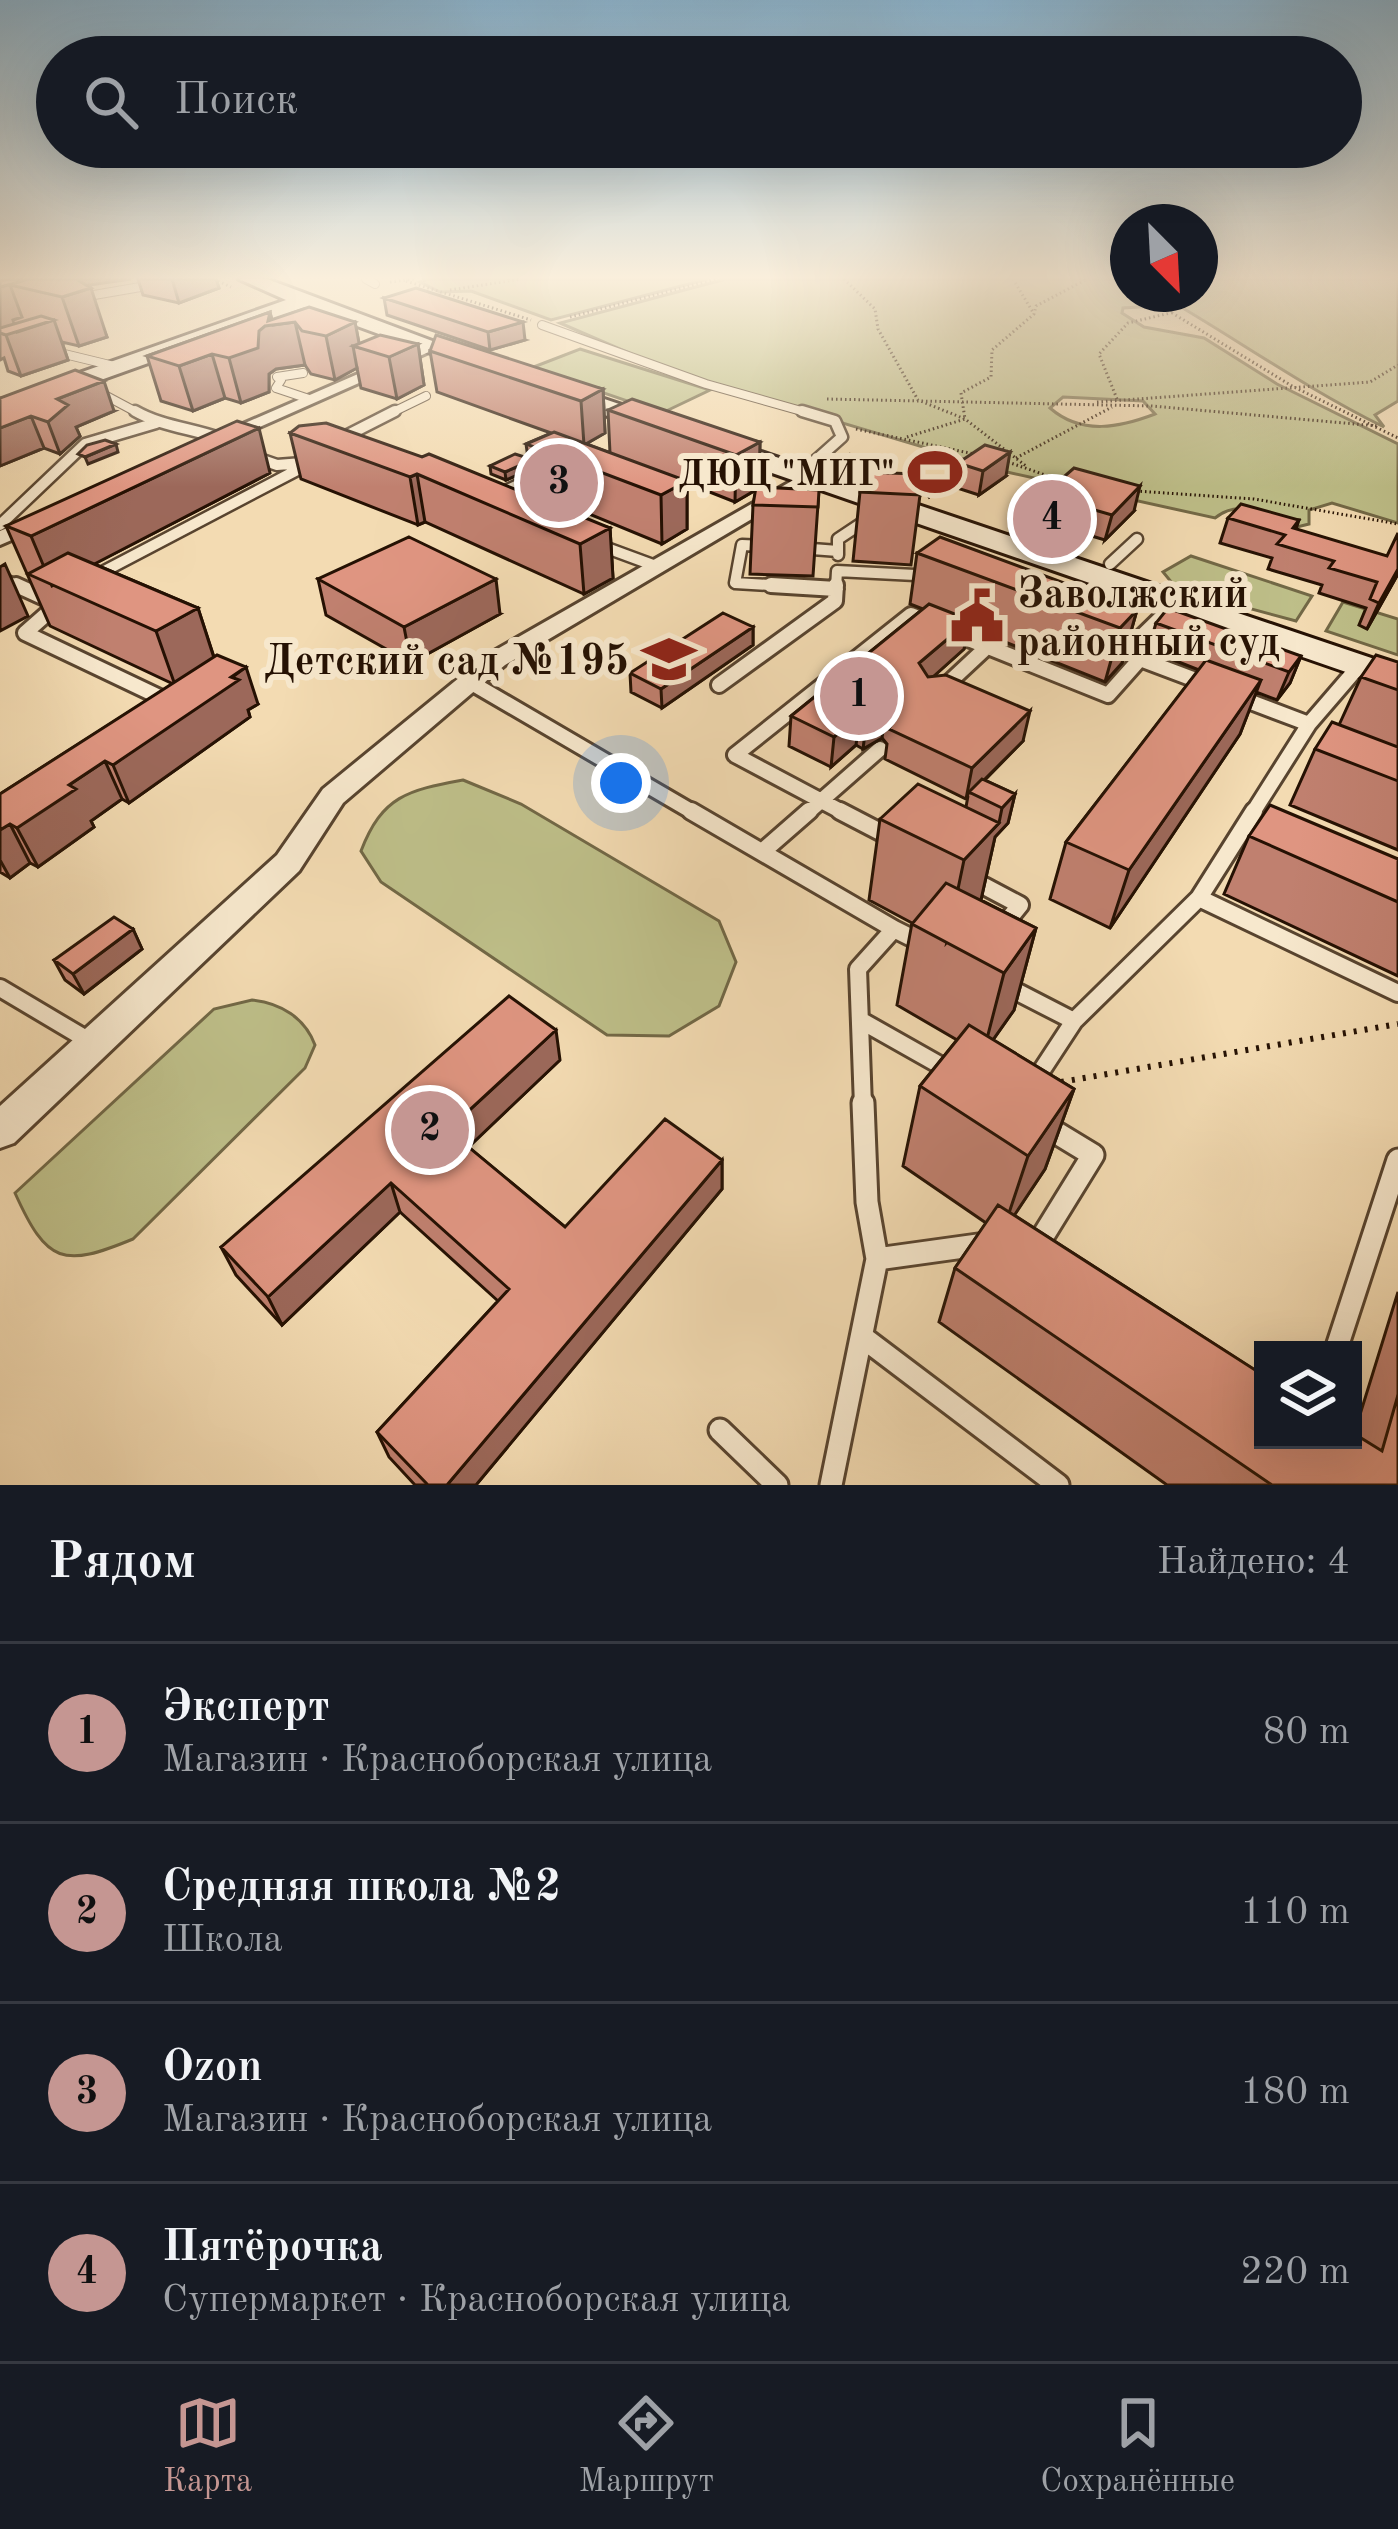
<!DOCTYPE html>
<html lang="ru">
<head>
<meta charset="utf-8">
<style>
	body { margin:0; font-family:"Old Standard TT",serif; background:#20242c; color:#f1f3f6 }
	.controls { position:absolute; right:36px; bottom:36px; display:grid; overflow:hidden; border-radius:0px; box-shadow:0 12px 48px #0002 }
	.controls button { width:108px; height:108px; display:grid; place-items:center; padding:0; border:0; border-bottom:3px solid #363941; background:#171b24; color:#f1f3f6; font:60px sans-serif }
	.compass { position:absolute; left:1110px; top:204px; width:108px; height:108px; border-radius:50%; background:#171b24; box-shadow:0 12px 48px #0002; rotate:156deg }
	.you { position:absolute; left:621px; top:783px; width:42px; height:42px; margin:-30px; border:9px solid #fff; border-radius:50%; background:#1a73e8; box-shadow:0 0 0 18px #1a73e833 }
	.badge { display:grid; place-items:center; width:78px; height:78px; border-radius:50%; background:#c59692; color:#111; font-size:39px; font-weight:700 }
	.pin { position:absolute; translate:-50% -50%; border:6px solid #fff; box-shadow:0 3px 12px #0006 }
	.list { margin:0; padding:0; list-style:none }
	h2 { display:flex; justify-content:space-between; align-items:center; height:156px; margin:0; padding:0 48px; font-size:51px }
	h2 small { font-size:39px; font-weight:400; color:#9ea1a6 }
	.list li { display:grid; grid-template-columns:78px 1fr auto; gap:36px; align-items:center; box-sizing:border-box; height:180px; padding:0 48px; border-top:3px solid #363941 }
	.list b { display:block; font-size:45px; white-space:nowrap }
	.list p { margin:0; font-size:39px; white-space:nowrap; color:#9ea1a6 }
	.list em { font-size:39px; font-style:normal; color:#9ea1a6 }
	.icon { flex:none; width:66px; height:66px; fill:none; stroke:currentColor; stroke-width:2; stroke-linecap:round; stroke-linejoin:round }
	.map { position:relative; flex:none; width:1398px; height:1485px; overflow:hidden }
	.search { position:absolute; background:#171b24; box-shadow:0 12px 48px #0002; left:36px; right:36px; top:36px; height:132px; display:flex; align-items:center; gap:30px; box-sizing:border-box; padding:0 42px; border-radius:66px; color:#9ea1a6; font-size:45px }
	.sheet { height:876px; background:#171b24 }
	nav { display:flex; justify-content:space-around; align-items:center; box-sizing:border-box; height:168px; border-top:3px solid #363941; background:#171b24; font-size:33px; color:#9ea1a6 }
	nav a { display:grid; justify-items:center; gap:6px }
	nav .on { color:#c59692 }
	.map>svg:first-child { display:block }
	.green { fill:#bebf89; stroke:#726846; stroke-width:3; fill-rule:evenodd }
	.lines { fill:none; stroke-linecap:round; stroke-linejoin:round }
	.lane-far4-casing { stroke:#58442f; stroke-width:10 }
	.lane-far3-casing { stroke:#58442f; stroke-width:15 }
	.lane-far2-casing { stroke:#58442f; stroke-width:20 }
	.lane-far1-casing { stroke:#58442f; stroke-width:22 }
	.lane-casing { stroke:#58442f; stroke-width:27 }
	.street-casing { stroke:#58442f; stroke-width:6 }
	.secondary-casing { stroke:#251103; stroke-width:6 }
	.path-far1 { stroke:#251103; stroke-width:3; stroke-dasharray:1.5 3; stroke-linecap:butt }
	.path { stroke:#251103; stroke-width:6; stroke-dasharray:3 8; stroke-linecap:butt }
	.lane-far4 { stroke:#f7e8cd; stroke-width:8 }
	.lane-far3 { stroke:#f7e8cd; stroke-width:10 }
	.lane-far2 { stroke:#f7e8cd; stroke-width:14 }
	.lane-far1 { stroke:#f7e8cd; stroke-width:16 }
	.lane { stroke:#f7e8cd; stroke-width:21 }
	.street { fill:#f7e8cd; fill-rule:evenodd }
	.secondary { fill:#f7e8cd; fill-rule:evenodd }
	.wall { fill:#c0806f; stroke:#251103; stroke-width:3 }
	.shaded-wall { fill:#9c685a; stroke:#251103; stroke-width:3 }
	.building { fill:#df9581; stroke:#251103; stroke-width:3 }
	.labels { text-anchor:middle; stroke-width:12; stroke-linejoin:round; paint-order:stroke }
	.far-poi-label { font-size:36px; font-weight:bold; fill:#251103; stroke:#f7e8cd; text-anchor:end }
	.poi-label { font-size:42px; font-weight:bold; fill:#251103; stroke:#f7e8cd; text-anchor:start }
</style>
</head>
<body>
<div class="map">
<svg width="1398" height="1485" viewBox="0 0 1398 1485">
	<rect width="100%" height="100%" fill="#f3dbb2"/>
	<filter id="stains"><feTurbulence type="fractalNoise" baseFrequency=".00167" numOctaves="4"/><feColorMatrix values="0 0 0 0 .2 0 0 0 0 .09 0 0 0 0 .02 0 0 0 .5 -.17"/></filter>
	<radialGradient id="worn" r=".72"><stop offset=".6" stop-color="#630" stop-opacity="0"/><stop offset="1" stop-color="#630" stop-opacity=".3"/></radialGradient>
	<path class="green" d="M428,279H708L551,320L471,291L440,292L420,282Z
		M726,279H1113L1128,294L1156,306L1123,308L1122,313L1144,327L1204,338L1277,384L1398,444V523L1332,503L1309,510V524L1293,528C1267,515 1241,497 1215,518L1007,472L675,373L560,323ZM1063,397L1143,401L1155,414C1121,427 1082,436 1050,408Z
		M1200,279H1398V401L1375,415L1384,427C1303,387 1234,337 1159,294H1200Z
		M580,349L710,390L662,413L531,368Z
		M1191,556L1312,596L1296,621L1177,589L1163,572Z
		M1343,602L1398,619V655L1326,631Z
		M463,780L521,804L719,921L736,962L719,1006L669,1036L607,1035L381,882L361,851C382,796 408,790 463,780Z
		M252,1000C281,1003 305,1018 315,1045L305,1068L133,1239C63,1268 47,1264 15,1193L214,1009Z"/>
	<g class="lines">
		<defs>
			<path id="lane-far4" d="M366,279L375,284
				M82,302L94,295L187,279
				M542,325L706,384L812,414
				M48,350L118,367
				M303,373L277,377L281,380L276,388L309,399
				M97,391L140,414
				M389,414L426,396"/>
			<path id="lane-far3" d="M135,411C161,426 190,428 219,438
				M340,439L395,411
				M254,457L277,465L315,462
				M793,468L805,470L842,437L835,421L802,411
				M499,494L544,473
				M0,525L85,444L156,423
				M596,544L653,565
				M765,546L742,545L735,583L822,588
				M799,548L838,551
				M838,555V539L871,517
				M1110,564L1137,539
				M93,577L301,468
				M0,578L23,588
				M836,588L837,571L915,575"/>
			<path id="lane-far2" d="M16,585L49,600L50,611L25,633L170,702
				M771,585L836,589
				M951,632L1108,695L1140,659L1132,646L1168,611
				M1140,659L1209,685
				M470,682L696,814
				M719,685L835,601L836,585
				M943,688L988,646
				M1235,696L1309,724
				M806,814L880,749
				M846,814L735,755L911,615L931,623
				M1252,814L1309,724L1359,666"/>
			<path id="lane-far1" d="M691,811L894,929
				M840,811L890,837
				M762,852L809,811
				M969,878L1020,905L1003,926
				M1199,898L1398,993
				M1006,986L1074,1021L1199,898L1254,811
				M0,988L91,1042
				M860,1020L952,1072
				M1034,1082L1074,1021
				M863,1106L858,969L894,929L922,943"/>
			<path id="lane" d="M1035,1249L1093,1155L1042,1124
				M877,1259L985,1244
				M865,1339L1058,1485
				M1336,1350L1398,1160
				M720,1430L777,1485
				M831,1485L877,1259L867,1202L863,1103"/>
			<path id="street" d="M427,344L440,347L221,444L206,440Z
				M804,474L821,478L505,665L343,803L299,871L14,1143L0,1148V1106L277,855L323,789L487,655Z
				M44,513L54,519L51,523L0,545V531Z"/>
			<path id="secondary" d="M239,279H267L491,363L472,368L305,307L0,416V401L286,300Z
				M544,384H560L1398,667V690L544,394Z"/>
		</defs>
		<use href="#lane-far4" class="lane-far4-casing"/>
		<use href="#lane-far3" class="lane-far3-casing"/>
		<use href="#lane-far2" class="lane-far2-casing"/>
		<use href="#lane-far1" class="lane-far1-casing"/>
		<use href="#lane" class="lane-casing"/>
		<use href="#street" class="street-casing"/>
		<use href="#secondary" class="secondary-casing"/>
		<path class="path-far1" d="M214,279L231,287
			M844,279L875,309L878,329L918,400L965,419L1026,466
			M1013,279L1034,314
			M1117,279L1128,286
			M406,281L531,320
			M390,282L414,279
			M450,290L521,279
			M1141,294L1292,386L1398,438
			M570,317L716,279
			M827,399L1152,406L1378,426
			M1117,399L1099,354L1128,323L1174,312
			M1097,402L1370,382L1398,365
			M856,429L974,454
			M907,437L965,419L961,393L991,377L992,350L1034,314L1036,306L1087,279
			M849,454L888,470
			M1016,458L1112,407
			M1008,462L1065,482
			M1136,491L1254,499L1398,524
			M928,498L946,487"/>
		<path class="path" d="M1061,1082L1398,1024"/>
		<use href="#lane-far4" class="lane-far4"/>
		<use href="#lane-far3" class="lane-far3"/>
		<use href="#lane-far2" class="lane-far2"/>
		<use href="#lane-far1" class="lane-far1"/>
		<use href="#lane" class="lane"/>
		<use href="#street" class="street"/>
		<use href="#secondary" class="secondary"/>
	</g>
	<path class="wall" d="M138,279H216L219,288L179,303L143,295Z
		M0,280L86,286L107,337L79,346L62,342L68,360L21,376L8,371L4,358L0,360Z
		M384,298L525,340L490,350L387,315Z
		M270,312L272,320L355,322L359,344H418L424,385L397,399L361,388L357,368L335,380L311,374L305,365L276,369L269,374V392L241,403L225,398L193,411L161,401L147,356Z
		M430,351L603,389L605,433L586,444L610,453L608,410L760,442L759,487L819,490L813,576L750,574L753,505L756,490L735,502L687,483V529L662,544L531,490L529,470L506,480L491,474L490,466L528,458L526,444L551,433L437,392Z
		M0,398L114,411L76,427L80,436L60,454L44,448L0,466Z
		M290,433L610,528L613,578L584,594L425,522L418,525L301,479Z
		M958,463L1006,476L979,495L954,487Z
		M862,472L920,495L911,565L853,561Z
		M270,473L94,564L198,608L214,657L258,704L248,710L250,717L129,803L122,799L91,821L94,827L38,867L30,863L10,878L0,872V794L173,684L50,626L6,526Z
		M1043,495L1134,511L1105,540L1038,520Z
		M1228,518L1299,520L1296,529L1398,574L1367,629L1359,625L1366,608L1319,593L1322,585L1268,569L1272,558L1220,543Z
		M917,553L1137,610L1122,663L1105,682L968,627L964,649L934,676L1023,741L985,780L1015,794L1008,823L995,837L981,900L1036,928L1014,1010L993,1040L1074,1089L1045,1169L1014,1215L1354,1434L1398,1292V1485H1167L939,1322L955,1268L986,1223L903,1166L920,1086L957,1040L897,1005L912,923L869,900L880,819L966,807L968,796L966,799L885,759L887,744L882,738L863,749L856,745L831,767L789,746L791,716L923,609L910,604Z
		M318,579L500,614L411,663L326,615Z
		M1156,623L1301,656L1290,683L1277,700L1256,692L1240,734L1110,928L1050,899L1066,842L1199,670L1148,650Z
		M753,627V645L662,708L631,692L630,673Z
		M1398,662V850L1290,805L1315,749L1339,725L1361,677Z
		M1249,836L1398,859V976L1224,894Z
		M133,929L142,949L84,994L65,980L54,960Z
		M560,1060L468,1147L565,1227L722,1160V1189L476,1485H415L389,1457L377,1432L498,1301L400,1212L282,1325L236,1275L221,1247Z"/>
	<path class="shaded-wall" d="M28,279H131L55,290L10,285L22,317L13,320L17,332L54,320L68,360L21,376L6,335L0,333V287Z
		M172,279H216L219,288L179,303Z
		M91,288L107,337L79,346L62,297Z
		M270,312L273,325L295,322L305,365L276,369L269,374V392L241,403L229,358L268,321Z
		M355,322L360,348L353,346L357,368L335,380L326,336Z
		M523,322L525,340L490,350L488,332Z
		M418,344L424,385L397,399L389,357Z
		M212,354L225,398L193,411L179,366Z
		M104,381L114,411L76,427L80,436L60,454L48,422L57,399Z
		M603,389L605,433L584,445L581,401Z
		M31,416L44,448L0,466V428Z
		M259,428L270,473L52,586L31,536Z
		M760,442L759,488L735,502L736,455Z
		M116,444L118,452L88,464L85,457Z
		M1010,452L1006,476L979,495L983,471Z
		M528,462L529,470L506,480L505,472Z
		M417,474L425,522L418,525L410,477Z
		M687,481V529L662,544L661,495Z
		M1140,486L1134,511L1105,540L1112,515Z
		M610,528L613,578L584,594L580,544Z
		M5,564L28,616L0,631V567Z
		M1398,569V574L1367,629L1379,603Z
		M496,579L500,614L411,663L404,627Z
		M198,608L215,661L175,685L156,631Z
		M1137,610L1122,663L1105,682L1120,628Z
		M970,620L964,649L915,693L919,663Z
		M753,627V645L662,708L661,689Z
		M1301,656L1290,683L1277,700L1289,672Z
		M246,667L258,704L248,710L250,717L129,803L113,765Z
		M1261,680L1240,734L1110,928L1129,870Z
		M886,708L882,738L863,749L867,718Z
		M1030,711L1023,741L971,793L969,792L966,799L972,768Z
		M860,715L856,745L831,767L834,737Z
		M105,761L122,799L91,821L94,827L38,867L17,828L69,785Z
		M1015,794L1008,823L995,837L980,904L947,942L964,860L999,823L1002,808Z
		M10,824L30,863L10,878L0,860V830Z
		M1036,928L1014,1010L983,1054L1004,973Z
		M133,929L142,949L84,994L73,974Z
		M556,1030L560,1060L455,1160L448,1130Z
		M1074,1089L1045,1169L1002,1234L1028,1156Z
		M722,1160V1189L476,1485H447Z
		M391,1183L400,1212L282,1325L268,1297Z"/>
	<path class="building" d="M27,279L19,282L0,287V280Z
		M27,279H76L91,288L62,297L10,285Z
		M416,288L523,322L488,332L384,298Z
		M309,307L355,322L326,336L302,331L295,322L265,326L259,331L258,348L229,358L212,354L179,366L147,356L270,312L268,321Z
		M41,316L54,320L6,335L0,333V328Z
		M380,335L418,344L389,357L353,346Z
		M436,335L603,389L581,401L430,351Z
		M75,370L104,381L57,399L68,405L48,422L31,416L0,428V398Z
		M632,399L760,442L736,455L608,410Z
		M237,421L259,428L31,536L6,526Z
		M326,423L422,457L429,454L610,528L580,544L417,474L410,477L290,433L299,426Z
		M554,432L687,481L661,495L526,444Z
		M105,440L116,444L85,457L78,454L87,445Z
		M985,445L1010,452L983,471L958,463Z
		M515,454L528,458V462L505,472L490,466Z
		M1074,468L1140,486L1112,515L1043,495Z
		M862,472L917,474L920,495L860,492Z
		M756,487L819,490L818,507L753,505Z
		M1241,504L1299,520L1293,528L1387,556L1398,533V569L1379,603L1370,599L1377,582L1329,568L1334,561L1277,544L1285,535L1228,518Z
		M409,537L496,579L404,627L318,579Z
		M940,537L1137,610L1120,628L917,553Z
		M68,553L198,608L156,631L28,574Z
		M929,604L970,620L919,663L928,677L946,675L1030,711L972,768L889,729L895,718L886,708L867,718L860,715L834,737L791,716Z
		M1168,608L1301,656L1289,672L1156,623Z
		M723,613L753,627L661,689L630,673Z
		M217,655L246,667L231,677L239,680L113,765L105,761L69,785L76,789L17,828L10,824L0,830V794Z
		M1376,655L1398,662V690L1361,677Z
		M1206,660L1261,680L1129,870L1066,842Z
		M1332,722L1398,747V781L1315,749Z
		M982,779L1015,794L1002,808L969,792Z
		M918,784L999,823L964,860L880,819Z
		M1270,805L1398,859V902L1249,836Z
		M946,883L1036,928L1004,973L912,924Z
		M114,917L133,929L73,974L54,960Z
		M509,996L556,1030L448,1130L565,1227L665,1119L722,1160L447,1485H428L377,1432L509,1289L391,1183L268,1297L221,1247Z
		M969,1025L1074,1089L1028,1156L920,1086Z
		M998,1205L1263,1375V1440H1353V1433L1382,1451L1398,1395V1485H1272L955,1268Z"/>
	<linearGradient id="sky" x2="0" y2="1"><stop stop-color="#8ab6d3"/><stop offset="0.57" stop-color="#faefdc"/><stop offset="1" stop-color="#faefdc" stop-opacity="0"/></linearGradient>
	<rect width="1398" height="487" fill="url(#sky)"/>
	<defs>
		<symbol id="stadium-bare" viewBox="-9 -9 18 18"><path d="M0-5a6.5 5 0 1 0 0 10a6.5 5 0 1 0 0-10ZM-3.5-1.8h7v3.6h-7Z" fill="#8f2418" stroke="#f7e8cd" stroke-width="2.5" paint-order="stroke"/></symbol>
		<symbol id="civic-bare" viewBox="-9 -9 18 18"><path d="M-.6-6.5H3V-4.5H.6V-3L4-1V1h2V6H-6V1h2V-1L-.6-3ZM-1.2 2.5V6h2.4V2.5Z" fill="#8f2418" stroke="#f7e8cd" stroke-width="2.5" paint-order="stroke"/></symbol>
		<symbol id="school-bare" viewBox="-9 -9 18 18"><path d="M0-5L7-2L0 1L-7-2ZM-4 1L0 2.5L4 1V4Q0 6-4 4Z" fill="#8f2418" stroke="#f7e8cd" stroke-width="2.5" paint-order="stroke"/></symbol>
	</defs>
	<g fill-rule="evenodd">
		<use href="#stadium-bare" x="897" y="434" width="76" height="76"/>
		<use href="#civic-bare" x="939" y="578" width="76" height="76"/>
		<use href="#school-bare" x="631" y="621" width="76" height="76"/>
	</g>
	<g class="labels">
		<g class="far-poi-label">
			<text x="895" y="485">ДЮЦ "МИГ"</text>
		</g>
		<g class="poi-label">
			<text x="1017" y="607">Заволжский<tspan x="1017" dy="48">районный суд</tspan></text>
			<text x="629" y="674" text-anchor="end">Детский сад №195</text>
		</g>
	</g>
	<rect width="100%" height="100%" filter="url(#stains)"/>
	<rect width="100%" height="100%" fill="url(#worn)"/>
</svg>
<div class="controls">
<button><svg class="icon" aria-label="layers" viewBox="0 0 24 24"><path d="M12 4l9 5-9 5-9-5zM3 14l9 5 9-5"/></svg></button>
</div>
<svg class="compass" viewBox="-18 -18 36 36"><path d="M0-13l5 13h-10z" fill="#e53935"/><path d="M0 13l5-13h-10z" fill="#9ea1a6"/></svg>
<div class="you"></div>
<div class="pin badge" style="left:859px;top:696px">1</div>
<div class="pin badge" style="left:430px;top:1130px">2</div>
<div class="pin badge" style="left:559px;top:483px">3</div>
<div class="pin badge" style="left:1052px;top:519px">4</div>
<div class="search"><svg class="icon" aria-label="search" viewBox="0 0 24 24"><circle cx="10" cy="10" r="6"/><path d="M15 15l6 6"/></svg>Поиск</div>
</div>
<section class="sheet">
<h2>Рядом<small>Найдено: 4</small></h2>
<ul class="list">
<li><span class="badge">1</span><div><b>Эксперт</b><p>Магазин · Красноборская улица</p></div><em>80 m</em></li>
<li><span class="badge">2</span><div><b>Средняя школа №2</b><p>Школа</p></div><em>110 m</em></li>
<li><span class="badge">3</span><div><b>Ozon</b><p>Магазин · Красноборская улица</p></div><em>180 m</em></li>
<li><span class="badge">4</span><div><b>Пятёрочка</b><p>Супермаркет · Красноборская улица</p></div><em>220 m</em></li>
</ul>
</section>
<nav>
<a class="on"><svg class="icon" aria-label="map" viewBox="0 0 24 24"><path d="M3 6l6-2 6 2 6-2v14l-6 2-6-2-6 2zM9 4v14M15 6v14"/></svg>Карта</a>
<a><svg class="icon" aria-label="directions" viewBox="0 0 24 24"><path d="M12 3l9 9-9 9-9-9zM9 14v-3h6M13 9l2 2-2 2"/></svg>Маршрут</a>
<a><svg class="icon" aria-label="saved" viewBox="0 0 24 24"><path d="M7 4h10v16l-5-4-5 4z"/></svg>Сохранённые</a>
</nav>
</body>
</html>
